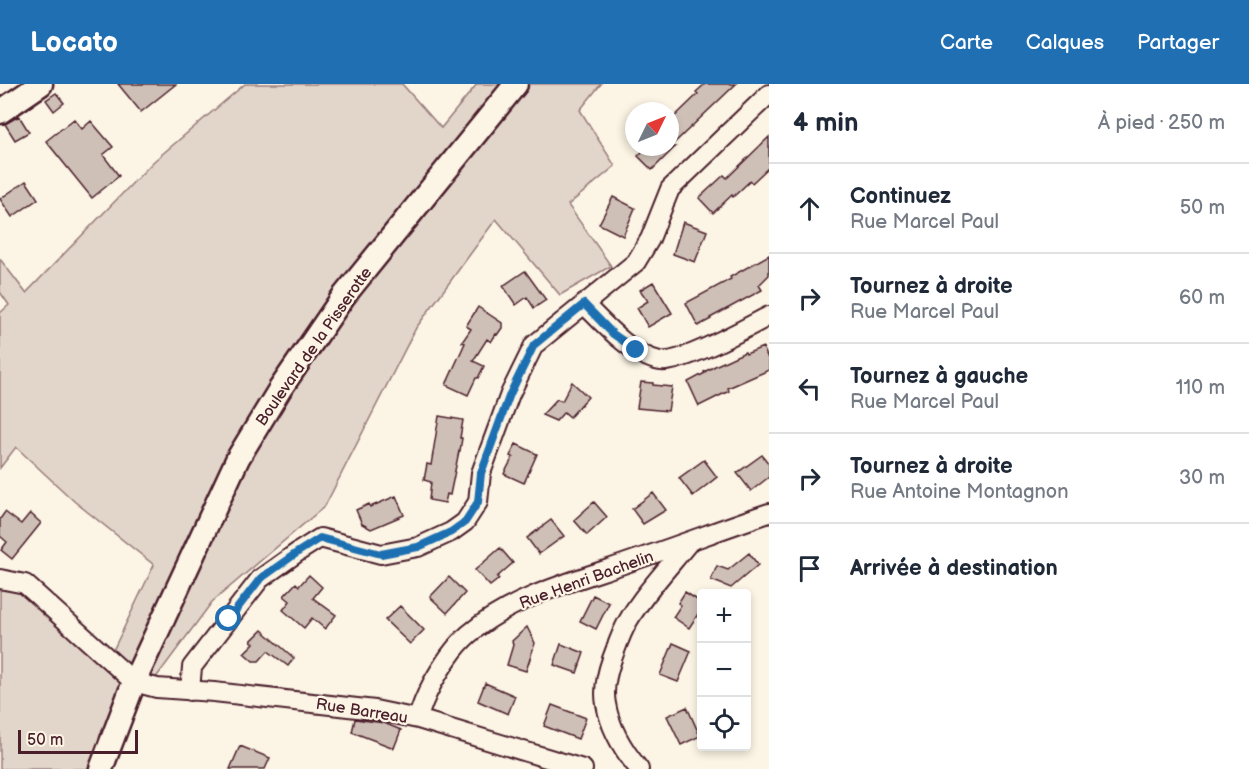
<!DOCTYPE html>
<html lang="fr">
<head>
<meta charset="utf-8">
<style>
	body { margin:0; font-family:"Balsamiq Sans",sans-serif; background:#f2f2f3; color:#1f2937 }
	.controls { position:absolute; right:18px; bottom:18px; display:grid; overflow:hidden; border-radius:6px; box-shadow:0 3px 9px #0003 }
	.controls button { width:54px; height:54px; display:grid; place-items:center; padding:0; border:0; border-bottom:2px solid #e0e1e3; background:#fff; color:#1f2937; font:30px sans-serif }
	.compass { position:absolute; left:625px; top:18px; width:54px; height:54px; border-radius:50%; background:#fff; box-shadow:0 3px 9px #0003; rotate:47deg }
	.scale { position:absolute; left:18px; bottom:15px; width:120px; box-sizing:border-box; padding-left:6px; border:3px solid #4a1f2b; border-top:0; font-size:16px; line-height:21px; white-space:nowrap; color:#4a1f2b; -webkit-text-stroke:4px #fcf5e5; paint-order:stroke }
	.stop { position:absolute; width:18px; height:18px; margin:-14px; border:4px solid #1f6fb2; border-radius:50%; background:#fff }
	.stop.end { background:#1f6fb2; border-color:#fff; box-shadow:0 2px 6px #0008 }
	.list { margin:0; padding:0; list-style:none }
	h2 { display:flex; justify-content:space-between; align-items:center; height:78px; margin:0; padding:0 24px; font-size:26px }
	h2 small { font-size:20px; font-weight:400; color:#747a83 }
	.list li { display:grid; grid-template-columns:39px 1fr auto; gap:18px; align-items:center; box-sizing:border-box; height:90px; padding:0 24px; border-top:2px solid #e0e1e3 }
	.list b { display:block; font-size:22px; white-space:nowrap }
	.list p { margin:0; font-size:20px; white-space:nowrap; color:#747a83 }
	.list em { font-size:20px; font-style:normal; color:#747a83 }
	.icon { flex:none; width:33px; height:33px; fill:none; stroke:currentColor; stroke-width:2; stroke-linecap:round; stroke-linejoin:round }
	.map { position:relative; flex:none; width:769px; height:685px; overflow:hidden }
	header { display:flex; align-items:center; gap:36px; box-sizing:border-box; height:84px; padding:0 30px; background:#1f6fb2; color:#fff }
	header strong { font-size:28px }
	nav { display:flex; gap:33px; margin-inline-start:auto; font-size:21px }
	main { display:flex }
	aside { flex:1; background:#fff }
	.map>svg:first-child { display:block }
	.green { fill:#e2d5ca; stroke:#967a7a; stroke-width:1.5 }
	.building { fill:#cfc0b7; stroke:#4a1f2b; stroke-width:1.5 }
	.lines { fill:none; stroke-linecap:round; stroke-linejoin:round }
	.minor-casing { stroke:#4a1f2b; stroke-width:22 }
	.tertiary-casing { stroke:#4a1f2b; stroke-width:27 }
	.minor { stroke:#fcf5e5; stroke-width:18 }
	.tertiary { stroke:#fcf5e5; stroke-width:22 }
	.route { stroke:#1f6fb2; stroke-width:8 }
	.labels { text-anchor:middle; stroke-width:4.5; stroke-linejoin:round; paint-order:stroke }
	.street-label { font-size:16px; fill:#4a1f2b; stroke:#fcf5e5 }
</style>
</head>
<body>
<header>
<strong>Locato</strong>
<nav><a>Carte</a><a>Calques</a><a>Partager</a></nav>
</header>
<main>
<div class="map">
<svg width="769" height="685" viewBox="0 0 769 685">
	<rect width="100%" height="100%" fill="#fcf5e5"/>
	<filter id="ink" filterUnits="userSpaceOnUse"><feTurbulence type="fractalNoise" baseFrequency=".0167" numOctaves="2"/><feDisplacementMap in="SourceGraphic" scale="12" xChannelSelector="R" yChannelSelector="G"/><feConvolveMatrix kernelMatrix="1 2 1 2 8 2 1 2 1" color-interpolation-filters="sRGB"/></filter>
	<g filter="url(#ink)">
		<path class="green" d="M245,0H402L441,44L477,0H601L580,26L615,82L568,121L611,182L560,211L496,135L416,244L325,422L212,518L97,673L92,685H0V506L20,508L106,581L154,481L75,418L16,363L0,384V229L9,221L0,208V175L26,209L154,77Z"/>
		<path class="building" d="M118,0H176L141,28Z
			M705,0H736L670,63H675L652,86L638,72L647,63H670V37L698,10L696,8Z
			M56,9L64,19L54,27L46,16Z
			M19,32L29,48L15,56L5,40Z
			M74,35L82,45L91,37L113,63L103,71L119,92L92,114L46,57Z
			M769,53V83L752,99L750,97L733,113L732,111L713,129L699,114L724,91L727,94Z
			M26,97L38,115L12,133L0,115Z
			M613,113L635,124L623,152L599,140Z
			M683,138L707,147L695,178L673,170Z
			M769,171V191L759,201L762,206L710,234L711,235L698,242L686,219L731,195L730,193Z
			M525,187L546,216L534,224L527,213L516,221L503,202Z
			M653,198L672,229L648,243L637,224L648,217L640,206Z
			M478,223L502,239V244L497,251L496,250L491,258L487,255L473,277L484,282L478,294H476L468,311L446,301L465,259L462,258L471,245L466,242Z
			M763,263L769,277V286L728,304L729,307L699,322L688,298L705,289L704,288L717,281L745,268L746,270Z
			M572,298L588,313L570,333L564,328L556,337L542,331L557,315L562,317Z
			M641,298L653,299V301L672,303L668,327L637,324Z
			M439,332L463,336L460,354H462L460,367H459L450,411L447,410L445,419L429,416L431,398L424,396L427,380L431,381Z
			M516,360L537,370L524,399L504,390L513,373L510,372Z
			M762,371L769,380V393L751,407L737,389Z
			M704,376L717,393L693,412L679,394Z
			M653,409L666,426L643,440L632,425Z
			M396,412L404,431L371,445L362,440L356,426L369,420L370,423Z
			M594,418L607,433L587,451L574,436Z
			M5,428L21,440L30,429L41,439L12,475L1,466L7,458L0,452V435Z
			M551,436L564,452L539,470L527,454Z
			M500,464L513,479L497,493L499,495L490,502L475,486Z
			M749,469L758,481L731,504L711,496L717,482L728,486Z
			M309,491L322,503L313,514L336,531L325,545L312,534L304,544L283,526L290,517L284,512L296,499L299,502Z
			M449,493L465,509L447,529L430,513Z
			M685,508L702,519V524L689,544L673,533L681,521L678,519Z
			M593,511L609,519L596,545L580,537Z
			M400,522L424,546L410,560L385,536Z
			M527,543L535,559L526,587L507,581L513,561L512,557Z
			M262,546L294,574L288,582L268,567L259,577H253L244,569L254,559L251,557Z
			M673,559L691,567L678,598L660,591Z
			M561,560L584,569L577,589L554,581Z
			M485,599L515,612L508,630L478,617Z
			M552,621L586,634L578,655L544,642Z
			M687,623L700,652L681,661L667,632Z
			M355,635L384,639L401,646L394,664L352,648Z
			M240,662L270,674L265,685H230Z"/>
		<g class="lines">
			<defs>
				<path id="minor" d="M584,220C603,239 632,272 660,277C680,281 748,243 769,232
					M0,495L25,500L134,598L157,604L214,608L375,626L418,635L583,685
					M190,607L192,583L260,495L298,468L320,454L381,470L418,463L451,448L465,438L478,418L481,389L510,310L534,261L636,178L650,155L670,105L769,10
					M418,635C421,621 426,611 433,598C443,581 454,563 469,550C515,511 579,496 635,476C680,461 724,444 769,429
					M639,685C623,666 610,644 606,620C603,605 607,589 612,575C617,562 621,549 628,537C644,509 670,482 690,457"/>
				<path id="tertiary" d="M0,28L41,0
					M101,685L134,598L238,374L280,305L343,213L516,0"/>
			</defs>
			<use href="#minor" class="minor-casing"/>
			<use href="#tertiary" class="tertiary-casing"/>
			<use href="#minor" class="minor"/>
			<use href="#tertiary" class="tertiary"/>
		</g>
	</g>
	<g class="lines" filter="url(#ink)">
		<path class="route" d="M229,535L260,495L298,468L320,454L381,470L418,463L451,448L465,438L478,418L481,389L510,310L534,261L584,220L613,250L636,266"/>
	</g>
	<g class="labels">
		<g class="street-label">
			<text transform="translate(313 262) rotate(-55)" y="6">Boulevard de la Pisserotte</text>
			<text transform="translate(586 495) rotate(-20)" y="6">Rue Henri Bachelin</text>
			<text transform="translate(362 626) rotate(9)" y="6">Rue Barreau</text>
		</g>
	</g>
</svg>
<div class="controls">
<button>+</button>
<button>−</button>
<button><svg class="icon" aria-label="locate" viewBox="0 0 24 24"><circle cx="12" cy="12" r="6"/><path d="M12 2v4M12 18v4M2 12h4M18 12h4"/></svg></button>
</div>
<svg class="compass" viewBox="-18 -18 36 36"><path d="M0-13l5 13h-10z" fill="#e53935"/><path d="M0 13l5-13h-10z" fill="#747a83"/></svg>
<div class="scale">50 m</div>
<div class="stop" style="left:229px;top:535px"></div>
<div class="stop end" style="left:636px;top:266px"></div>
</div>
<aside>
<h2>4 min<small>À pied · 250 m</small></h2>
<ul class="list">
<li><svg class="icon" aria-label="ahead" viewBox="0 0 24 24"><path d="M12 20V5M6 11l6-6 6 6"/></svg><div><b>Continuez</b><p>Rue Marcel Paul</p></div><em>50 m</em></li>
<li><svg class="icon" aria-label="right" viewBox="0 0 24 24"><path d="M7 20v-9h11M14 6l5 5-5 5"/></svg><div><b>Tournez à droite</b><p>Rue Marcel Paul</p></div><em>60 m</em></li>
<li><svg class="icon" aria-label="left" viewBox="0 0 24 24"><path d="M17 20v-9H6M10 6l-5 5 5 5"/></svg><div><b>Tournez à gauche</b><p>Rue Marcel Paul</p></div><em>110 m</em></li>
<li><svg class="icon" aria-label="right" viewBox="0 0 24 24"><path d="M7 20v-9h11M14 6l5 5-5 5"/></svg><div><b>Tournez à droite</b><p>Rue Antoine Montagnon</p></div><em>30 m</em></li>
<li><svg class="icon" aria-label="arrive" viewBox="0 0 24 24"><path d="M6 21V4h12l-3 4 3 4H6"/></svg><div><b>Arrivée à destination</b></div></li>
</ul>
</aside>
</main>
</body>
</html>
